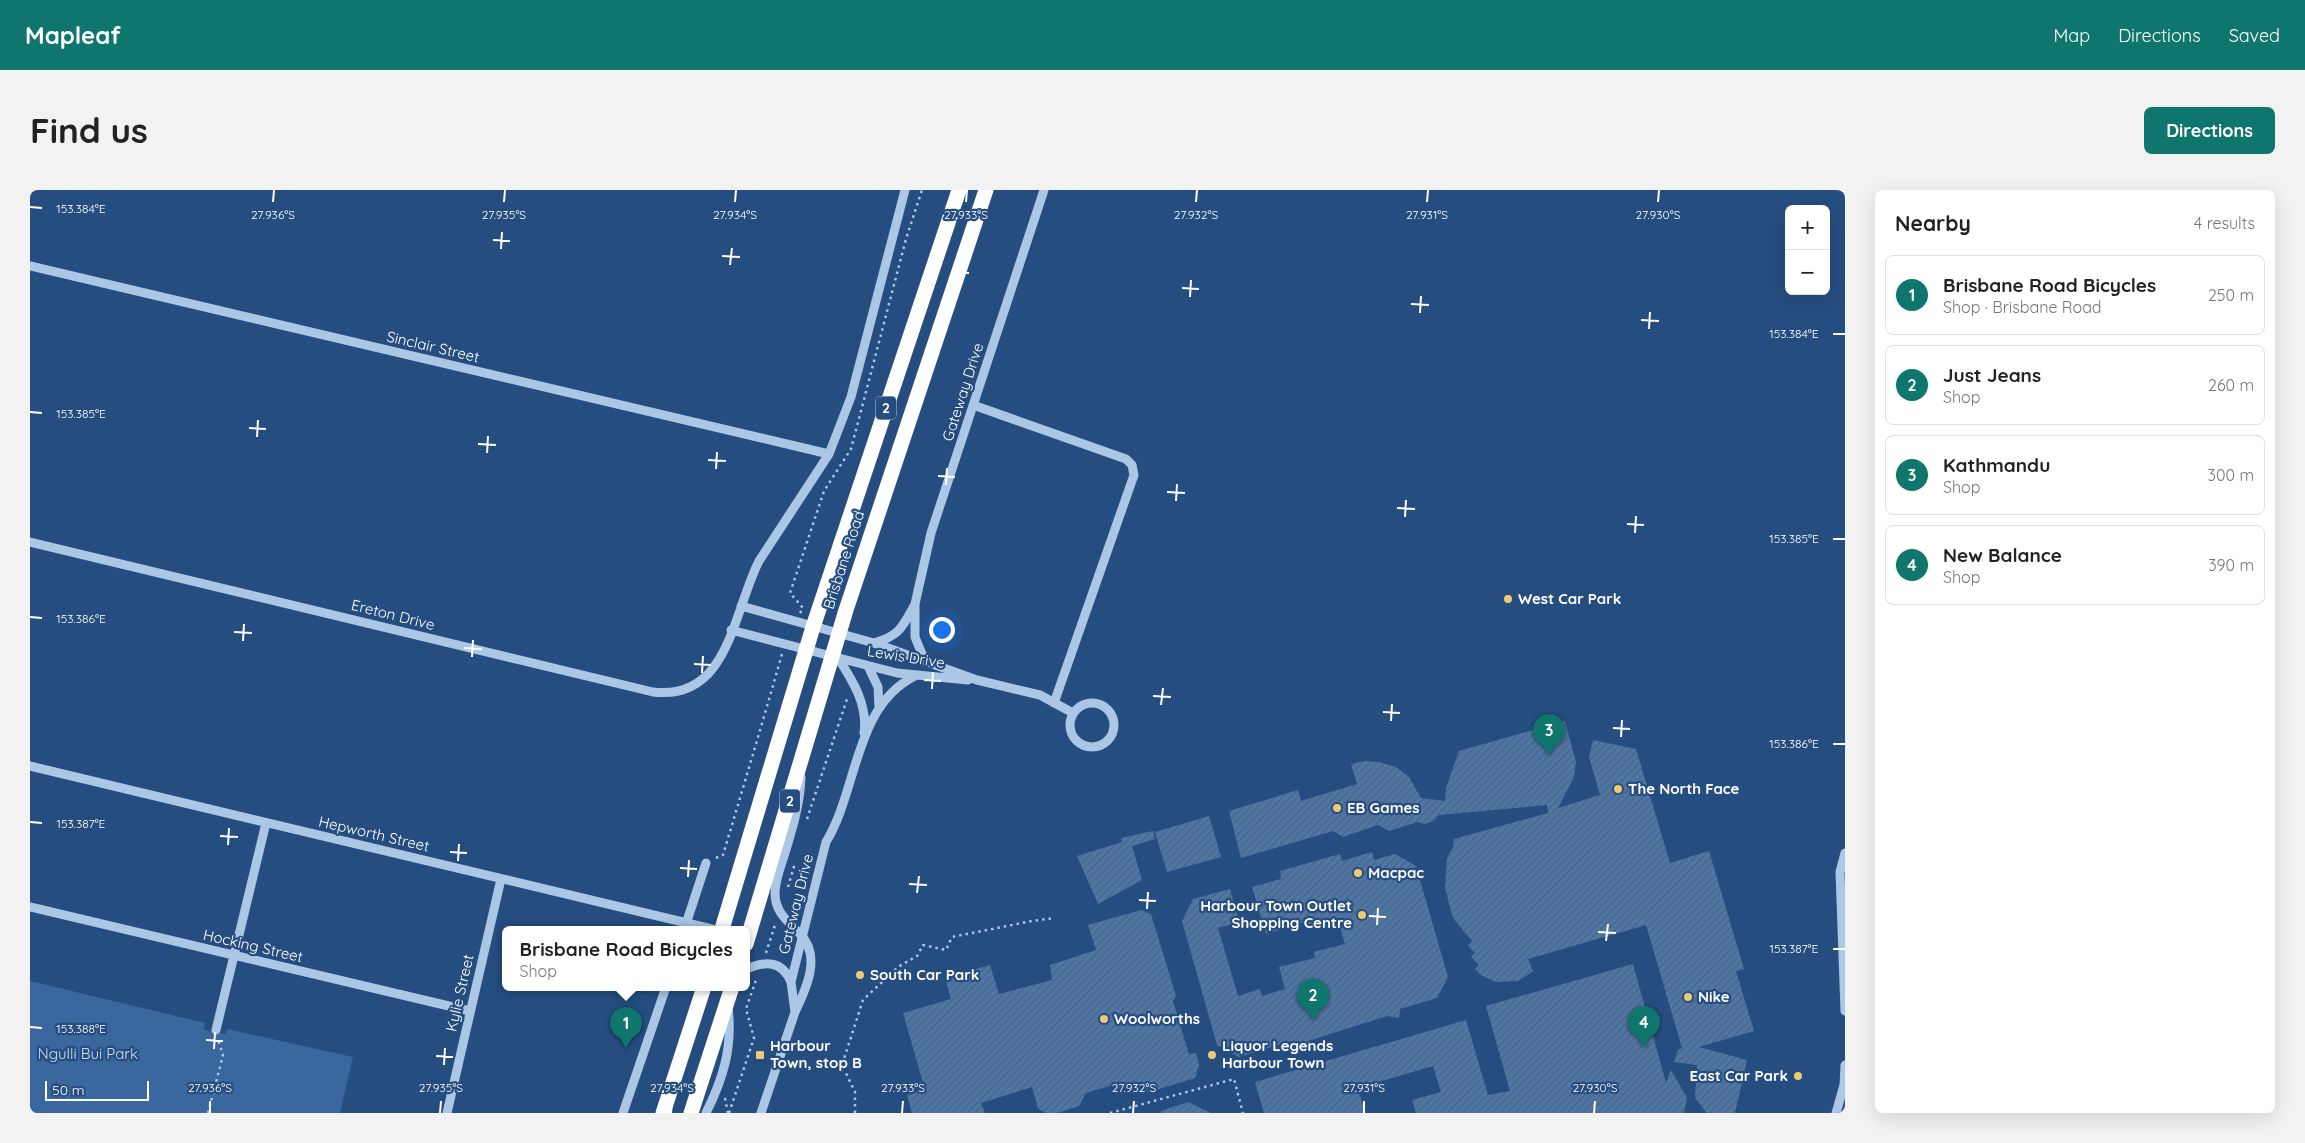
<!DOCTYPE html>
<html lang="en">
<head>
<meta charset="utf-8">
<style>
	body { margin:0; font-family:Quicksand,sans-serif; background:#f2f2f2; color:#222 }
	.controls { position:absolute; right:15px; top:15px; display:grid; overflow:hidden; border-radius:8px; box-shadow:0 5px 20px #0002 }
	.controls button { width:45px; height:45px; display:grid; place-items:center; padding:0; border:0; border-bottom:1px solid #e0e0e0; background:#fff; color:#222; font:25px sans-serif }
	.scale { position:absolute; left:15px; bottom:12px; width:104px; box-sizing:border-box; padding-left:5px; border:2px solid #fff; border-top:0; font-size:14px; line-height:18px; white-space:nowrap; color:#fff; -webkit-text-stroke:4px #254d7f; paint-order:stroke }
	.you { position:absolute; left:911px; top:439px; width:18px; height:18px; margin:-12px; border:4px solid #fff; border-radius:50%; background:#1a73e8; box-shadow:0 0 0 8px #1a73e833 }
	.badge { display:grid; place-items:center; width:32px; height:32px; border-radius:50%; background:#0f766e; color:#fff; font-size:16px; font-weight:700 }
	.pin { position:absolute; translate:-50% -41px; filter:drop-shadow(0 1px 2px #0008) }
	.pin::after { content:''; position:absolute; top:26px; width:18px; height:15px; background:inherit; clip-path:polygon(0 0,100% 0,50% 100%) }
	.popup { position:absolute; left:472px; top:736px; width:248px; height:65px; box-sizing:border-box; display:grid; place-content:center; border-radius:8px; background:#fff; filter:drop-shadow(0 1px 4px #0005); font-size:16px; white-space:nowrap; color:#767676 }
	.popup b { font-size:19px; color:#222 }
	.popup::after { content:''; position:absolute; left:50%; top:100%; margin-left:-10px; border:10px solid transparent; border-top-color:#fff }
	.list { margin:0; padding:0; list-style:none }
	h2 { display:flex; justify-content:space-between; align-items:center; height:65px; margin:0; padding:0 20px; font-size:21px }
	h2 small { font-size:16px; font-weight:400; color:#767676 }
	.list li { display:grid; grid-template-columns:32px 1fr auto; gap:15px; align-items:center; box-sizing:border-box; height:80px; margin:0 10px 10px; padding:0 10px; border:1px solid #e0e0e0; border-radius:8px }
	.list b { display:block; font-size:19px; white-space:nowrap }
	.list p { margin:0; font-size:16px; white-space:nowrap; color:#767676 }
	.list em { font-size:16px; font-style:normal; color:#767676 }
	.map { position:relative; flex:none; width:1815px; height:923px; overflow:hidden; border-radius:8px }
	header { display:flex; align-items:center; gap:30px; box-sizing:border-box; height:70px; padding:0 25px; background:#0f766e; color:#fff }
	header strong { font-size:24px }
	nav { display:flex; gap:28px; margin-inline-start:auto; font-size:18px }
	.intro { display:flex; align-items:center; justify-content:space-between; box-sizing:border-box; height:120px; padding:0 30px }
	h1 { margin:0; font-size:35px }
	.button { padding:12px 22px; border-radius:8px; background:#0f766e; color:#fff; font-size:18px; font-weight:700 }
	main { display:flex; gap:30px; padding:0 30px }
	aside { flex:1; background:#fff; border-radius:8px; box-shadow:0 5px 20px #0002 }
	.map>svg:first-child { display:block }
	.green { fill:#3a679d }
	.building { fill:url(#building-hatch) }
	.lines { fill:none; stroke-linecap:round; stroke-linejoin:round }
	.path { stroke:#acc6e6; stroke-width:2.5; stroke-dasharray:2.5 4; stroke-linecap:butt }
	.minor { stroke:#acc6e6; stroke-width:9 }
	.highway { stroke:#fff; stroke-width:15 }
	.ticks { fill:none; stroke:#fff; stroke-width:2 }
	.poi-dot { fill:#efca70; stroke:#254d7f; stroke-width:2 }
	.labels { text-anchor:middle; stroke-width:4.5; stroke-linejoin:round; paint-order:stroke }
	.shield { fill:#254d7f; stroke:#becad9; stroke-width:1 }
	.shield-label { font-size:14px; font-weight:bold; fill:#fff }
	.street-label { font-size:15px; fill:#fff; stroke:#254d7f }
	.poi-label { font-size:15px; font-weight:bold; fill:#fff; stroke:#254d7f; text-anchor:start }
	.park-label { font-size:15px; fill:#cfe0f5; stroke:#254d7f }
	.ticks-label { font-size:12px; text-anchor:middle; fill:#fff; stroke:#254d7f; stroke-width:4.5; stroke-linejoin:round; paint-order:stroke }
</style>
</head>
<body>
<header>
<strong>Mapleaf</strong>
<nav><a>Map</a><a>Directions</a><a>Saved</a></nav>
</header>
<div class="intro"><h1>Find us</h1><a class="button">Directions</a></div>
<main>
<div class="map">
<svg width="1815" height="923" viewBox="0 0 1815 923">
	<defs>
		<pattern id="building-hatch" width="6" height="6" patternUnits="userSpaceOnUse" patternTransform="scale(1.25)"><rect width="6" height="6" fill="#4e77a8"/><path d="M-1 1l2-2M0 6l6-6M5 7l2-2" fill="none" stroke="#4d627a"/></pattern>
	</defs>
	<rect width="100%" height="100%" fill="#254d7f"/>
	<path class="green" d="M0,791L175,833L174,840L196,844L197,839L323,867L310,923H0Z"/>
	<path class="building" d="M1535,531L1546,572L1544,587L1528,618L1570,605L1559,567L1563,550L1606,559L1640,673L1679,661L1714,779L1706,781L1724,841L1669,857L1717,870L1705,923H1677L1665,908L1667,875L1644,872L1648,860L1652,858L1616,735L1498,769L1503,781L1488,791L1465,792L1451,785L1445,779L1449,775L1441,767L1445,763L1438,756L1442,751L1423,728L1415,698L1417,668L1423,658L1424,649L1518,623L1517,615L1409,625L1402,632L1394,634L1388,632L1359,641L1348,635L1313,647L1303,641L1211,668L1199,621L1268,600L1271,611L1327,594L1321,574L1335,571L1349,572L1366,577L1379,587L1391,608L1415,611L1416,598L1429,561Z
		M1179,626L1191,667L1137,682L1125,642Z
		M1123,641L1125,649L1102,656L1112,690L1068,714L1047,666L1092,652L1091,648Z
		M1342,662L1344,670L1365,664L1386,676L1418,787L1407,808L1370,819L1369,828L1357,826L1278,851L1276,857L1272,862L1263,859L1261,851L1209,867L1187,855L1152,731L1163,709L1200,699L1209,732L1188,738L1208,806L1230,799L1232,806L1255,799L1249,777L1285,768L1284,762L1315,754L1307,728L1276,737L1275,732L1236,744L1222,697L1251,689L1250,681L1310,664L1312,671Z
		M1111,720L1121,724L1146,806L1143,811L1159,864L1166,863L1169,875L1165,888L1113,904L1102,902L1093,892L1056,903L1049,916L1027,923H1016L1008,919L1002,897L951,913L955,923H882L877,905L895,900L873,823L921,809L916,792L922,791L921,786L960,775L969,804L1022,790L1020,775L1066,760L1058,735Z
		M1603,774L1636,893L1641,880L1657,908L1654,923H1386L1382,910L1411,902L1403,876L1328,898L1335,923H1234L1225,892L1436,830L1458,905L1480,901L1456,816Z
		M1158,912L1181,923H1131V921Z"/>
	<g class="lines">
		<path class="path" d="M770,423L773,418L760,403L794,301L821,259L876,49L892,0
			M777,629L817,509
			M686,668L693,665C713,598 733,531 752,464
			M758,697L765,673
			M736,763L745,735
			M695,908L698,923
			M178,923L193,865L188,849
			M699,923L724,848L716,819L727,787
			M825,923V902L812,875L833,810L868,777L887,766L893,755L916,760L922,747L1002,731L1024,728
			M1080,923L1204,889L1213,923"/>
		<path class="minor" d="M0,76L799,264
			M943,215L1096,269L1102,275L1104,285L1024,513
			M0,352L623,502C699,511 703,422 729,371L799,264L821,207L875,0
			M711,416L844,453L947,490L1010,505L1043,523
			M701,440L867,483L938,490
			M844,453C869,446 872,438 884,416
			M808,468C823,491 838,515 834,543
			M894,469L885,447V414L901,343L1014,0
			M838,476L848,497L849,517
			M1040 535a22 22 0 1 1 44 0a22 22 0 1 1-44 0Z
			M0,576L682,739
			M1815,663L1810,682L1815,821
			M0,717L440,821
			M655,737L676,673
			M716,779C735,771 752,770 761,792
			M765,822C776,799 792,766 770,744C758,731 745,723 745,703C745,691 750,678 754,666C762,640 770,615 771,587
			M186,840L236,633
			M417,923L471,689
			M593,923L636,797
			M676,923C693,889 703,857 698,818
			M731,923L765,822L761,792L796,652C828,600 824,516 885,486
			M1806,923L1814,895L1815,875"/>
		<path class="highway" d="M692,739L783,437L929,0
			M716,754L816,420L956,0
			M633,923L674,797
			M661,923L702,797"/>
	</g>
	<path class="ticks" d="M243,12L244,0M474,12L475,0M705,12L706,0M936,12L937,0M1166,12L1167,0M1397,12L1398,0M1628,12L1629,0M0,17L12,18M463,50L480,51M471,59L472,42M692,66L710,67M700,75L702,58M922,82L939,83M930,91L931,74M1152,98L1169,99M1160,107L1161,90M1381,114L1399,115M1390,123L1391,106M1611,130L1629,131M1619,139L1620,122M1803,144H1815M0,222L12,223M219,238L236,239M227,247L228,230M448,254L466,255M457,263L458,246M678,270L696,271M686,279L687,262M908,286L925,287M916,295L917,278M1137,302L1155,303M1146,311L1147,294M1367,318L1385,319M1375,327L1376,310M1597,334L1614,335M1605,343L1606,326M1803,349H1815M0,427L12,428M204,442L222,443M213,451L214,434M434,458L452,459M442,467L443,450M664,474L681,475M672,483L673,466M894,490L911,491M902,499L903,482M1123,506L1141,507M1131,515L1133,498M1353,522L1370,523M1361,531L1362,514M1583,538L1600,539M1591,547L1592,530M1803,554H1815M0,632L12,633M190,646L208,647M198,655L199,638M420,662L437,663M428,671L429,654M650,678L667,679M658,687L659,670M879,694L897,695M887,703L889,686M1109,710L1126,711M1117,719L1118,702M1339,726L1356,727M1347,735L1348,718M1568,742L1586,743M1576,751L1578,734M1803,759H1815M0,837L12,838M176,850L193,851M184,859L185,842M406,866L423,867M414,875L415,858M180,923V911M410,923L411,911M641,923L642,911M872,923L873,911M1103,923L1104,911M1334,923V911M1564,923L1565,911"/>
	<g class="poi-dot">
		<circle cx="1478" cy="409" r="5"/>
		<circle cx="1588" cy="599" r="5"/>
		<circle cx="1307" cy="618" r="5"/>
		<circle cx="1328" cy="683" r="5"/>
		<circle cx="1332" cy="725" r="5"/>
		<circle cx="830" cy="785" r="5"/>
		<circle cx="1658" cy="807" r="5"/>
		<circle cx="1074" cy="829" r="5"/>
		<rect x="725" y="860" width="10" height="10" rx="2.5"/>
		<circle cx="1182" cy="865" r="5"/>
		<circle cx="1768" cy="886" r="5"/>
	</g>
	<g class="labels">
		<g class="shield">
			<rect x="846" y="206.5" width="20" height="23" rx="4"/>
			<rect x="750" y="599.5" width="20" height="23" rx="4"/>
		</g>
		<g class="shield-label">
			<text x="856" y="223">2</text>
			<text x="760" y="616">2</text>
		</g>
		<g class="street-label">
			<text transform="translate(403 157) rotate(13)" y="5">Sinclair Street</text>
			<text transform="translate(933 202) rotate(-72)" y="5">Gateway Drive</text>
			<text transform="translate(814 370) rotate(-72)" y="5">Brisbane Road</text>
			<text transform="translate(363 425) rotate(14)" y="5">Ereton Drive</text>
			<text transform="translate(876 467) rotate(9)" y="5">Lewis Drive</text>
			<text transform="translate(344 644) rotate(13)" y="5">Hepworth Street</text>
			<text transform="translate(766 714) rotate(-76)" y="5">Gateway Drive</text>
			<text transform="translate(223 756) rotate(13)" y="5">Hocking Street</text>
			<text transform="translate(430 803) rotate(-77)" y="5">Kylie Street</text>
		</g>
		<g class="poi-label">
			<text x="1488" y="414">West Car Park</text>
			<text x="1598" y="604">The North Face</text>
			<text x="1317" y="623">EB Games</text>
			<text x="1338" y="688">Macpac</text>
			<text x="1322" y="721" text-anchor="end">Harbour Town Outlet<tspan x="1322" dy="17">Shopping Centre</tspan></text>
			<text x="840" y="790">South Car Park</text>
			<text x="1668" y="812">Nike</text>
			<text x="1084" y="834">Woolworths</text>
			<text x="740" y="861">Harbour<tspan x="740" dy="17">Town, stop B</tspan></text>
			<text x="1192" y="861">Liquor Legends<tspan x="1192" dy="17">Harbour Town</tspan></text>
			<text x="1758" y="891" text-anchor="end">East Car Park</text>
		</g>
		<g class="park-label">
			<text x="58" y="869">Ngulli Bui Park</text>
		</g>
	</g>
	<g class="ticks-label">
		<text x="51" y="23">153.384°E</text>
		<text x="243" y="29">27.936°S</text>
		<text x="474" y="29">27.935°S</text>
		<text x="705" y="29">27.934°S</text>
		<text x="936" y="29">27.933°S</text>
		<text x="1166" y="29">27.932°S</text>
		<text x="1397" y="29">27.931°S</text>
		<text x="1628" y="29">27.930°S</text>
		<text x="1764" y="148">153.384°E</text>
		<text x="51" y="228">153.385°E</text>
		<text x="1764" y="353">153.385°E</text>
		<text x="51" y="433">153.386°E</text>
		<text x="1764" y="558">153.386°E</text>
		<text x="51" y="638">153.387°E</text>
		<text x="1764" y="763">153.387°E</text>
		<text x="51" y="843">153.388°E</text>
		<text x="180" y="902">27.936°S</text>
		<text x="411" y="902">27.935°S</text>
		<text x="642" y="902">27.934°S</text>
		<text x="873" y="902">27.933°S</text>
		<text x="1104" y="902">27.932°S</text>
		<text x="1334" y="902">27.931°S</text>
		<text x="1565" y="902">27.930°S</text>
	</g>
</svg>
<div class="controls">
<button>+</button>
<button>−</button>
</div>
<div class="scale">50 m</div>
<div class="you"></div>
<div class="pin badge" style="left:596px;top:858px">1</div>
<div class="popup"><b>Brisbane Road Bicycles</b>Shop</div>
<div class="pin badge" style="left:1283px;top:830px">2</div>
<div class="pin badge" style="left:1519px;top:565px">3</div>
<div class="pin badge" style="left:1614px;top:857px">4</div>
</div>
<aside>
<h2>Nearby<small>4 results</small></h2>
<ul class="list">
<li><span class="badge">1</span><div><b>Brisbane Road Bicycles</b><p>Shop · Brisbane Road</p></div><em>250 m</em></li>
<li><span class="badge">2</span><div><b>Just Jeans</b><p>Shop</p></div><em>260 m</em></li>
<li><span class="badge">3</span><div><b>Kathmandu</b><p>Shop</p></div><em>300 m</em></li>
<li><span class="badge">4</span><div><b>New Balance</b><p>Shop</p></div><em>390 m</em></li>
</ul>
</aside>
</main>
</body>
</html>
